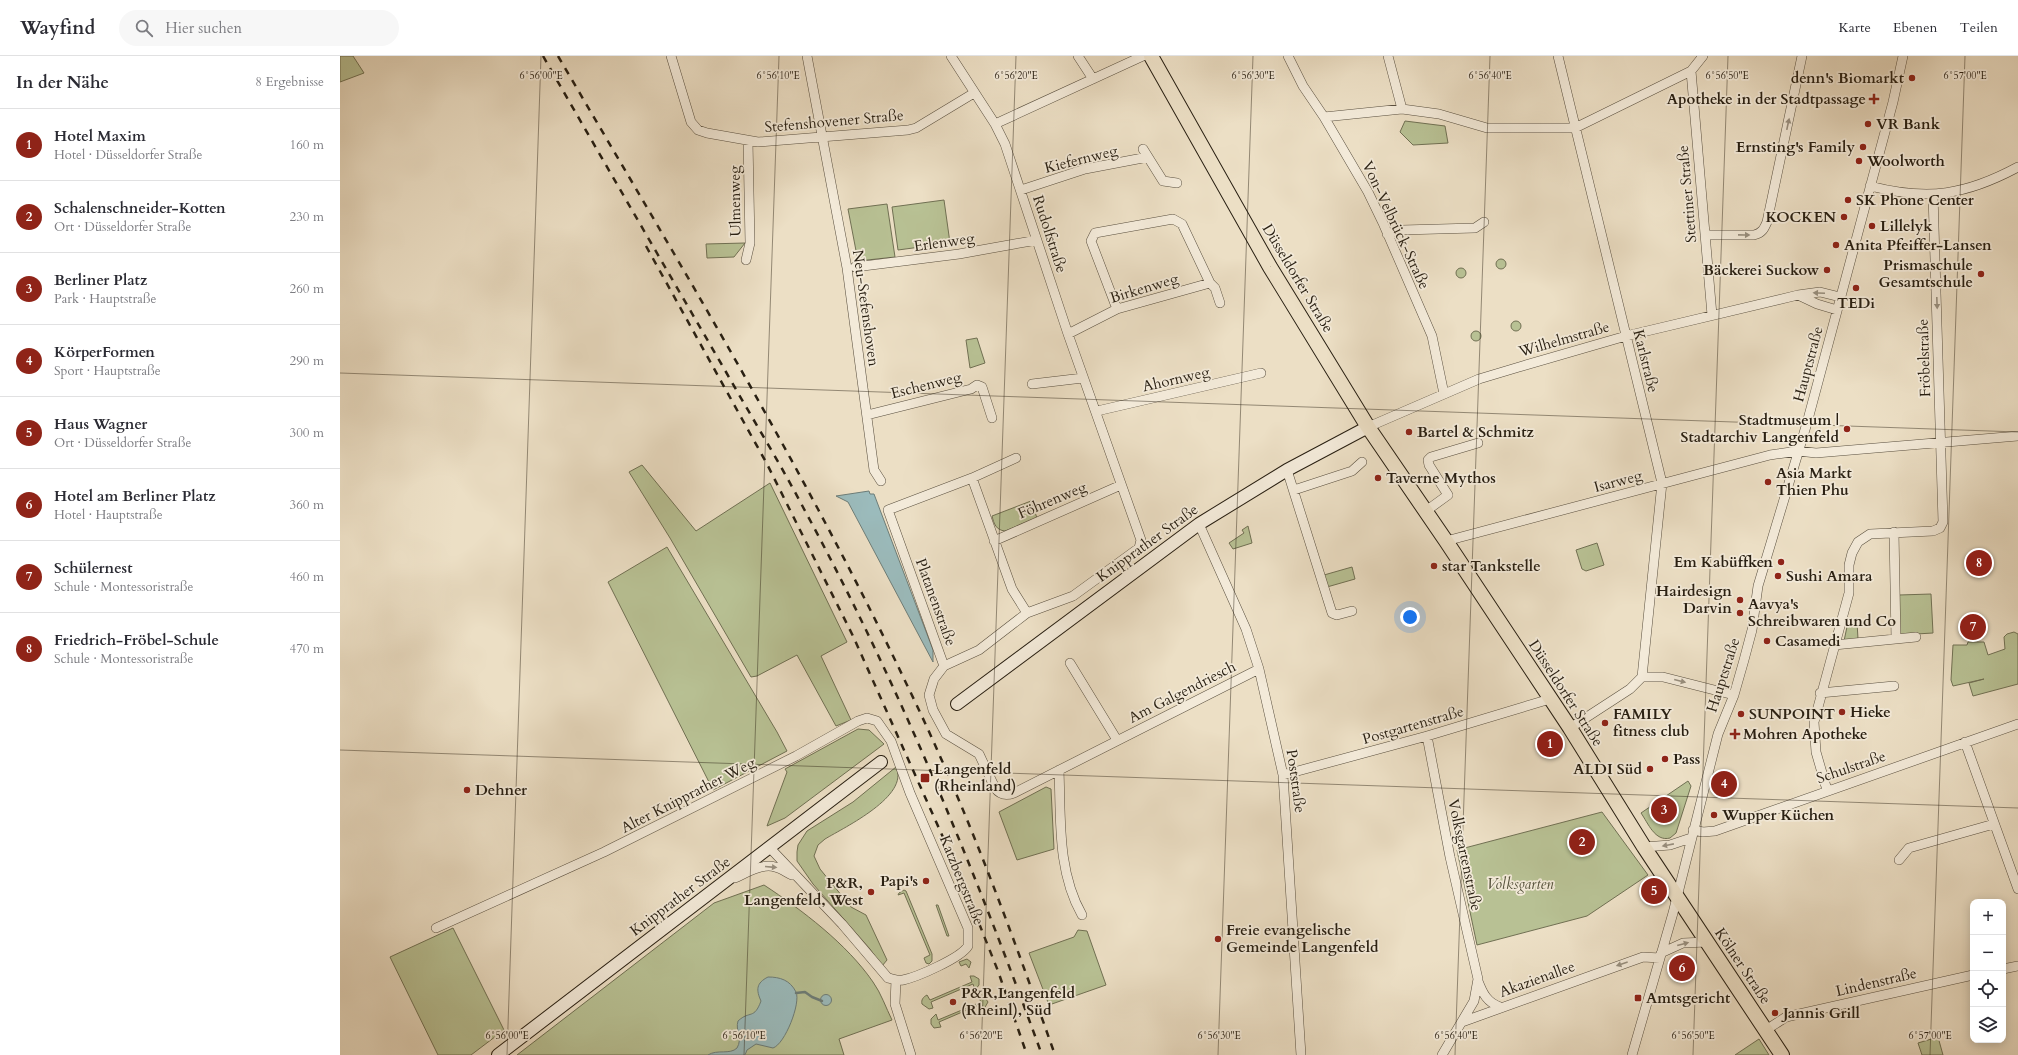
<!DOCTYPE html>
<html lang="de">
<head>
<meta charset="utf-8">
<style>
	body { margin:0; font-family:Cardo,serif; background:#f7f7f7; color:#2b2b33 }
	.controls { position:absolute; right:12px; bottom:12px; display:grid; overflow:hidden; border-radius:8px; box-shadow:0 2px 10px #0003 }
	.controls button { width:36px; height:36px; display:grid; place-items:center; padding:0; border:0; border-bottom:1px solid #e1e1e2; background:#fff; color:#2b2b33; font:20px sans-serif }
	.you { position:absolute; left:1070px; top:561px; width:14px; height:14px; margin:-10px; border:3px solid #fff; border-radius:50%; background:#1a73e8; box-shadow:0 0 0 6px #1a73e833 }
	.badge { display:grid; place-items:center; width:26px; height:26px; border-radius:50%; background:#8f2418; color:#fff; font-size:13px; font-weight:700 }
	.pin { position:absolute; translate:-50% -50%; border:2px solid #fff; box-shadow:0 1px 4px #0006 }
	.list { margin:0; padding:0; list-style:none }
	h2 { display:flex; justify-content:space-between; align-items:center; height:52px; margin:0; padding:0 16px; font-size:17px }
	h2 small { font-size:13px; font-weight:400; color:#7c7c81 }
	.list li { display:grid; grid-template-columns:26px 1fr auto; gap:12px; align-items:center; box-sizing:border-box; height:72px; padding:0 16px; border-top:1px solid #e1e1e2 }
	.list b { display:block; font-size:15px; white-space:nowrap }
	.list p { margin:0; font-size:13px; white-space:nowrap; color:#7c7c81 }
	.list em { font-size:13px; font-style:normal; color:#7c7c81 }
	.icon { flex:none; width:22px; height:22px; fill:none; stroke:currentColor; stroke-width:2; stroke-linecap:round; stroke-linejoin:round }
	.map { position:relative; flex:none; width:1678px; height:999px; overflow:hidden }
	header { display:flex; align-items:center; gap:24px; box-sizing:border-box; height:56px; padding:0 20px; background:#fff; border-bottom:1px solid #e1e1e2 }
	header strong { font-size:19px }
	nav { display:flex; gap:22px; margin-inline-start:auto; font-size:14px }
	.search { width:280px; height:36px; background:#f7f7f7; display:flex; align-items:center; gap:10px; box-sizing:border-box; padding:0 14px; border-radius:22px; color:#7c7c81; font-size:15px }
	main { display:flex }
	aside { flex:1; background:#fff }
	.map>svg:first-child { display:block }
	.green { fill:#b8c194; stroke:#707053 }
	.water { fill:#9bbbbc; stroke:#6d7d78 }
	.lines { fill:none; stroke-linecap:round; stroke-linejoin:round }
	.stream { stroke:#6d7d78; stroke-width:2.5 }
	.minor-casing { stroke:#594f3f; stroke-width:10 }
	.secondary-casing { stroke:#281f12; stroke-width:14 }
	.primary-casing { stroke:#281f12; stroke-width:16 }
	.minor { stroke:#f3ead9; stroke-width:9 }
	.secondary { stroke:#f3ead9; stroke-width:12 }
	.primary { stroke:#ecdfc5; stroke-width:14 }
	.rail { stroke:#281f12; stroke-width:2.5; stroke-dasharray:7 7; stroke-linecap:butt }
	.oneway { fill:#988f7f }
	.ticks { fill:none; stroke:#281f12; stroke-width:1; stroke-opacity:0.45 }
	.poi-dot { fill:#8f2418; stroke:#f3ead9; stroke-width:1.5 }
	.labels { text-anchor:middle; stroke-width:3.5; stroke-linejoin:round; paint-order:stroke }
	.poi-label { font-size:15px; font-weight:bold; fill:#281f12; stroke:#f3ead9; text-anchor:start }
	.street-label { font-size:15px; fill:#281f12; stroke:#f3ead9 }
	.park-label { font-size:15px; font-style:italic; fill:#535039; stroke:#f3ead9 }
	.ticks-label { font-size:10px; text-anchor:middle; fill:#281f12; stroke:#f3ead9; stroke-width:3.5; stroke-linejoin:round; paint-order:stroke }
</style>
</head>
<body>
<header>
<strong>Wayfind</strong>
<div class="search"><svg class="icon" aria-label="search" viewBox="0 0 24 24"><circle cx="10" cy="10" r="6"/><path d="M15 15l6 6"/></svg>Hier suchen</div>
<nav><a>Karte</a><a>Ebenen</a><a>Teilen</a></nav>
</header>
<main>
<aside>
<h2>In der Nähe<small>8 Ergebnisse</small></h2>
<ul class="list">
<li><span class="badge">1</span><div><b>Hotel Maxim</b><p>Hotel · Düsseldorfer Straße</p></div><em>160 m</em></li>
<li><span class="badge">2</span><div><b>Schalenschneider-Kotten</b><p>Ort · Düsseldorfer Straße</p></div><em>230 m</em></li>
<li><span class="badge">3</span><div><b>Berliner Platz</b><p>Park · Hauptstraße</p></div><em>260 m</em></li>
<li><span class="badge">4</span><div><b>KörperFormen</b><p>Sport · Hauptstraße</p></div><em>290 m</em></li>
<li><span class="badge">5</span><div><b>Haus Wagner</b><p>Ort · Düsseldorfer Straße</p></div><em>300 m</em></li>
<li><span class="badge">6</span><div><b>Hotel am Berliner Platz</b><p>Hotel · Hauptstraße</p></div><em>360 m</em></li>
<li><span class="badge">7</span><div><b>Schülernest</b><p>Schule · Montessoristraße</p></div><em>460 m</em></li>
<li><span class="badge">8</span><div><b>Friedrich-Fröbel-Schule</b><p>Schule · Montessoristraße</p></div><em>470 m</em></li>
</ul>
</aside>
<div class="map">
<svg width="1678" height="999" viewBox="0 0 1678 999">
	<rect width="100%" height="100%" fill="#ecdfc5"/>
	<filter id="stains"><feTurbulence type="fractalNoise" baseFrequency=".005" numOctaves="4"/><feColorMatrix values="0 0 0 0 .2 0 0 0 0 .09 0 0 0 0 .02 0 0 0 .5 -.17"/></filter>
	<radialGradient id="worn" r=".72"><stop offset=".6" stop-color="#630" stop-opacity="0"/><stop offset="1" stop-color="#630" stop-opacity=".3"/></radialGradient>
	<path class="green" d="M0,0H13L24,17L0,26Z
		M1065,65L1105,70L1108,87L1073,89L1060,76Z
		M604,144L610,187L558,194L552,151Z
		M547,148L555,201L518,205L508,153Z
		M405,187L394,201L367,202L366,188Z
		M1156 208a5 5 0 1 1 10 0a5 5 0 1 1-10 0Z
		M1116 217a5 5 0 1 1 10 0a5 5 0 1 1-10 0Z
		M1171 270a5 5 0 1 1 10 0a5 5 0 1 1-10 0Z
		M1131 280a5 5 0 1 1 10 0a5 5 0 1 1-10 0Z
		M637,282L645,307L630,312L626,284Z
		M302,409L356,475L430,427L507,586L481,600L511,664L496,670L457,599L417,620L411,621L330,482L289,416Z
		M691,445L697,462L665,475C656,474 654,468 652,460Z
		M908,470L912,487L893,493L889,487L904,477L902,474Z
		M1257,487L1264,509L1246,515L1242,513L1236,494Z
		M327,491L437,676L447,695L373,734L268,526Z
		M1012,511L1015,523L987,531L984,519Z
		M1591,538L1593,577L1559,579V539Z
		M1508,566H1517L1518,583L1504,585Z
		M1674,576L1678,578V628L1633,640L1629,627L1644,623L1613,630L1611,624L1613,589H1627L1628,586H1644L1648,599L1665,593L1664,581L1667,578Z
		M518,673L529,674L544,688L445,762L427,770L447,716L445,713Z
		M556,711C570,740 505,771 485,783L478,789L474,800L480,813L511,851L526,859L547,904L542,910L530,893L473,828L457,805V796L458,789L467,775L513,746Z
		M1348,725L1351,730L1336,777L1330,782C1315,786 1308,767 1301,757Z
		M706,731L711,733L714,793L677,804L659,756Z
		M1262,756L1308,819L1247,860L1137,889L1117,794Z
		M424,829C462,854 507,888 533,926C541,937 546,952 552,964L499,983L504,999H177L374,847Z
		M564,834L566,835L592,898V905L589,908L586,907L584,902L590,899L564,837L558,839L559,837Z
		M596,849H598L609,880H607Z
		M113,872L164,974L131,999H98L50,901Z
		M738,874L747,875L766,929L709,949L689,897L734,881Z
		M627,903L631,906L629,912L626,908L621,910L619,906Z
		M630,920H634L639,923V929L635,934L633,928L591,946L593,952L589,953L582,948C581,944 583,941 587,939L590,944L632,926Z
		M643,939L648,946L644,953L641,948L599,966L601,971L594,972L591,968V963L596,958L598,964L641,946L638,940Z
		M1598,981L1603,999H1582L1578,987Z
		M1419,983L1429,999H1395Z"/>
	<path class="water" d="M529,435L530,438H534L593,594V606L508,446L496,440Z
		M428,921C440,921 450,924 456,936C461,947 445,988 433,992L416,988L407,994L405,999H368C377,993 390,999 397,992C403,982 395,975 398,965C410,954 414,964 421,945C416,934 416,927 428,921Z
		M480.5 944a5.5 5.5 0 1 1 11 0a5.5 5.5 0 1 1-11 0Z"/>
	<g class="lines">
		<path class="stream" d="M456,937L465,936L472,941L482,945"/>
		<defs>
			<path id="minor" d="M331,0L351,66L358,74L367,77L418,86L568,74L576,72L634,37
				M467,0L507,212L534,414L541,425
				M611,0L655,68L665,88L728,278L801,484L799,492L733,540L687,557L639,594L604,610L548,454L632,422L672,533L687,557
				M738,0L753,23
				M948,0L963,30L984,61L1028,136L1043,167L1092,280L1104,338
				M1048,0L1062,53
				M1218,0L1322,427L1302,621L1290,633L1230,672
				M1351,15L1372,259
				M984,61L1062,53L1099,58L1147,72H1235L1351,15L1363,0
				M655,68L803,0
				M803,93L823,125L837,127
				M1530,130C1588,145 1626,139 1678,111
				M681,134L745,113L808,101
				M1047,178L1062,174L1135,172L1144,166
				M1365,179H1414C1422,177 1424,173 1427,166L1462,0
				M406,204L410,187L408,85
				M515,211L619,198L697,184
				M1458,239L1477,248L1497,254
				M777,253L751,185L755,177L833,163L842,168L870,227
				M728,278L777,253L870,227L875,232L880,247
				M692,328L743,322
				M757,355L921,317
				M527,359L631,333L637,329L642,331L652,362
				M1028,371L1139,323L1179,311L1286,280L1458,239L1480,236L1500,241
				M947,414L992,557L997,559L1012,555
				M632,422L676,402
				M954,434L1012,415L1022,406
				M1086,455L1108,439L1089,409L1088,404L1091,401L1138,387
				M859,468L906,573L919,613L943,719L961,999
				M1554,476L1556,583
				M654,485L781,429
				M1106,485L1430,399L1458,395L1476,397L1678,380
				M1494,589L1576,581
				M730,607L777,684
				M604,610L594,623L589,639L593,654L606,678L639,698L655,732C660,739 666,740 674,737L919,613
				M1302,621H1323L1394,639
				M1480,637L1554,630
				M1087,680L1110,801L1138,923L1134,945L1102,999
				M1625,686L1678,833
				M719,714C721,763 717,815 742,859
				M943,719L1087,680L1210,643
				M1487,734L1476,696L1474,666L1509,537V509L1512,497L1518,486L1530,478L1593,475L1600,472L1603,466L1593,138
				M1353,774L1363,776L1375,775L1678,668
				M1304,791L1330,789L1351,782
				M1559,804L1569,792L1654,768
				M395,822C406,817 422,807 435,811C441,812 447,817 452,819
				M96,872L264,796L456,700L518,665L527,662L537,665L551,685L570,737L628,872V890C621,902 577,921 563,924C558,925 553,923 548,922L502,868L429,791
				M1321,897L1343,887L1367,886
				M1663,913L1678,910
				M556,924L555,948L571,999
				M1138,925C1143,938 1147,946 1160,951
				M1122,966L1303,901L1320,902
				M1426,974L1446,961L1633,919
				M1292,999L1333,857L1378,678L1394,639L1404,604L1412,574L1418,530L1467,367L1553,46L1563,0"/>
			<path id="secondary" d="M617,648L859,468L947,414L1028,371
				M158,999L541,706"/>
			<path id="primary" d="M811,0L930,211L1028,371L1106,485L1230,672L1304,791L1442,999"/>
		</defs>
		<use href="#minor" class="minor-casing"/>
		<use href="#secondary" class="secondary-casing"/>
		<use href="#primary" class="primary-casing"/>
		<use href="#minor" class="minor"/>
		<use href="#secondary" class="secondary"/>
		<use href="#primary" class="primary"/>
		<path class="rail" d="M203,0C264,106 325,211 386,316C412,362 440,407 464,453C559,628 634,812 702,999
			M218,0C339,207 464,412 567,629C625,748 671,874 715,999
			M306,190L427,408L513,580L619,817L658,915L687,999"/>
	</g>
	<defs><path id="oneway-solid" d="M-6-.8H1V-3.2L6.5 0L1 3.2V.8H-6Z"/></defs>
	<g class="oneway">
		<use href="#oneway-solid" transform="translate(1448 68) rotate(-78)"/>
		<use href="#oneway-solid" transform="translate(1404 179) rotate(1)"/>
		<use href="#oneway-solid" transform="translate(1479 237) rotate(-178)"/>
		<use href="#oneway-solid" transform="translate(1597 247) rotate(88)"/>
		<use href="#oneway-solid" transform="translate(1340 625) rotate(14)"/>
		<use href="#oneway-solid" transform="translate(1328 789) rotate(169)"/>
		<use href="#oneway-solid" transform="translate(431 811) rotate(5)"/>
		<use href="#oneway-solid" transform="translate(1343 888) rotate(-15)"/>
		<use href="#oneway-solid" transform="translate(1282 908) rotate(161)"/>
	</g>
	<path class="ticks" d="M0,317L1678,376M0,694L1678,752M167,999L201,0M404,999L439,0M641,999L676,0M878,999L913,0M1115,999L1150,0M1353,999L1388,0M1590,999L1625,0"/>
	<g class="poi-dot">
		<circle cx="1572" cy="22" r="4"/>
		<path d="M1532 37h4v4h4v4h-4v4h-4v-4h-4v-4h4z"/>
		<circle cx="1528" cy="68" r="4"/>
		<circle cx="1523" cy="91" r="4"/>
		<circle cx="1519" cy="105" r="4"/>
		<circle cx="1508" cy="144" r="4"/>
		<circle cx="1504" cy="161" r="4"/>
		<circle cx="1532" cy="170" r="4"/>
		<circle cx="1496" cy="189" r="4"/>
		<circle cx="1487" cy="214" r="4"/>
		<circle cx="1641" cy="218" r="4"/>
		<circle cx="1516" cy="232" r="4"/>
		<circle cx="1507" cy="373" r="4"/>
		<circle cx="1069" cy="376" r="4"/>
		<circle cx="1038" cy="422" r="4"/>
		<circle cx="1428" cy="426" r="4"/>
		<circle cx="1441" cy="506" r="4"/>
		<circle cx="1094" cy="510" r="4"/>
		<circle cx="1438" cy="520" r="4"/>
		<circle cx="1400" cy="544" r="4"/>
		<circle cx="1400" cy="557" r="4"/>
		<circle cx="1427" cy="585" r="4"/>
		<circle cx="1502" cy="656" r="4"/>
		<circle cx="1401" cy="658" r="4"/>
		<circle cx="1265" cy="667" r="4"/>
		<path d="M1393 672h4v4h4v4h-4v4h-4v-4h-4v-4h4z"/>
		<circle cx="1325" cy="703" r="4"/>
		<circle cx="1310" cy="713" r="4"/>
		<rect x="580" y="717" width="10" height="10" rx="2"/>
		<circle cx="127" cy="734" r="4"/>
		<circle cx="1374" cy="759" r="4"/>
		<circle cx="586" cy="825" r="4"/>
		<circle cx="531" cy="836" r="4"/>
		<circle cx="878" cy="883" r="4"/>
		<rect x="1294" y="938" width="8" height="8" rx="2"/>
		<circle cx="613" cy="946" r="4"/>
		<circle cx="1435" cy="957" r="4"/>
	</g>
	<g class="labels">
		<g class="poi-label">
			<text x="1564" y="27" text-anchor="end">denn's Biomarkt</text>
			<text x="1526" y="48" text-anchor="end">Apotheke in der Stadtpassage</text>
			<text x="1536" y="73">VR Bank</text>
			<text x="1515" y="96" text-anchor="end">Ernsting's Family</text>
			<text x="1527" y="110">Woolworth</text>
			<text x="1516" y="149">SK Phone Center</text>
			<text x="1496" y="166" text-anchor="end">KOCKEN</text>
			<text x="1540" y="175">Lillelyk</text>
			<text x="1504" y="194">Anita Pfeiffer-Lansen</text>
			<text x="1633" y="214" text-anchor="end">Prismaschule<tspan x="1633" dy="17">Gesamtschule</tspan></text>
			<text x="1479" y="219" text-anchor="end">Bäckerei Suckow</text>
			<text x="1516" y="252" text-anchor="middle">TEDi</text>
			<text x="1499" y="369" text-anchor="end">Stadtmuseum |<tspan x="1499" dy="17">Stadtarchiv Langenfeld</tspan></text>
			<text x="1077" y="381">Bartel &amp; Schmitz</text>
			<text x="1436" y="422">Asia Markt<tspan x="1436" dy="17">Thien Phu</tspan></text>
			<text x="1046" y="427">Taverne Mythos</text>
			<text x="1433" y="511" text-anchor="end">Em Kabüffken</text>
			<text x="1102" y="515">star Tankstelle</text>
			<text x="1446" y="525">Sushi Amara</text>
			<text x="1392" y="540" text-anchor="end">Hairdesign<tspan x="1392" dy="17">Darvin</tspan></text>
			<text x="1408" y="553">Aavya's<tspan x="1408" dy="17">Schreibwaren und Co</tspan></text>
			<text x="1435" y="590">Casamedi</text>
			<text x="1510" y="661">Hieke</text>
			<text x="1273" y="663">FAMILY<tspan x="1273" dy="17">fitness club</tspan></text>
			<text x="1409" y="663">SUNPOINT</text>
			<text x="1403" y="683">Mohren Apotheke</text>
			<text x="1333" y="708">Pass</text>
			<text x="594" y="718">Langenfeld<tspan x="594" dy="17">(Rheinland)</tspan></text>
			<text x="1302" y="718" text-anchor="end">ALDI Süd</text>
			<text x="135" y="739">Dehner</text>
			<text x="1382" y="764">Wupper Küchen</text>
			<text x="578" y="830" text-anchor="end">Papi's</text>
			<text x="523" y="832" text-anchor="end">P&amp;R,<tspan x="523" dy="17">Langenfeld, West</tspan></text>
			<text x="886" y="879">Freie evangelische<tspan x="886" dy="17">Gemeinde Langenfeld</tspan></text>
			<text x="621" y="942">P&amp;R,Langenfeld<tspan x="621" dy="17">(Rheinl), Süd</tspan></text>
			<text x="1306" y="947">Amtsgericht</text>
			<text x="1443" y="962">Jannis Grill</text>
		</g>
		<g class="street-label">
			<text transform="translate(494 65) rotate(-5)" y="5">Stefenshovener Straße</text>
			<text transform="translate(741 103) rotate(-14)" y="5">Kiefernweg</text>
			<text transform="translate(1347 138) rotate(-95)" y="5">Stettiner Straße</text>
			<text transform="translate(395 145) rotate(-91)" y="5">Ulmenweg</text>
			<text transform="translate(1056 169) rotate(65)" y="5">Von-Velbrück-Straße</text>
			<text transform="translate(710 178) rotate(72)" y="5">Rudolfstraße</text>
			<text transform="translate(604 186) rotate(-8)" y="5">Erlenweg</text>
			<text transform="translate(958 222) rotate(59)" y="5">Düsseldorfer Straße</text>
			<text transform="translate(804 232) rotate(-17)" y="5">Birkenweg</text>
			<text transform="translate(526 252) rotate(82)" y="5">Neu-Stefenshoven</text>
			<text transform="translate(1224 283) rotate(-16)" y="5">Wilhelmstraße</text>
			<text transform="translate(1584 302) rotate(-92)" y="5">Fröbelstraße</text>
			<text transform="translate(1306 305) rotate(76)" y="5">Karlstraße</text>
			<text transform="translate(1468 308) rotate(-75)" y="5">Hauptstraße</text>
			<text transform="translate(836 323) rotate(-13)" y="5">Ahornweg</text>
			<text transform="translate(586 329) rotate(-14)" y="5">Eschenweg</text>
			<text transform="translate(1278 425) rotate(-15)" y="5">Isarweg</text>
			<text transform="translate(712 444) rotate(-23)" y="5">Föhrenweg</text>
			<text transform="translate(807 487) rotate(-36)" y="5">Knipprather Straße</text>
			<text transform="translate(596 546) rotate(70)" y="5">Platanenstraße</text>
			<text transform="translate(1383 619) rotate(-72)" y="5">Hauptstraße</text>
			<text transform="translate(842 636) rotate(-27)" y="5">Am Galgendriesch</text>
			<text transform="translate(1226 637) rotate(57)" y="5">Düsseldorfer Straße</text>
			<text transform="translate(1073 669) rotate(-16)" y="5">Postgartenstraße</text>
			<text transform="translate(1511 711) rotate(-19)" y="5">Schulstraße</text>
			<text transform="translate(956 725) rotate(82)" y="5">Poststraße</text>
			<text transform="translate(348 739) rotate(-27)" y="5">Alter Knipprather Weg</text>
			<text transform="translate(1125 799) rotate(78)" y="5">Volksgartenstraße</text>
			<text transform="translate(622 824) rotate(68)" y="5">Katzbergstraße</text>
			<text transform="translate(340 840) rotate(-37)" y="5">Knipprather Straße</text>
			<text transform="translate(1403 910) rotate(56)" y="5">Kölner Straße</text>
			<text transform="translate(1197 923) rotate(-20)" y="5">Akazienallee</text>
			<text transform="translate(1536 926) rotate(-13)" y="5">Lindenstraße</text>
		</g>
		<g class="park-label">
			<text x="1180" y="833">Volksgarten</text>
		</g>
	</g>
	<g class="ticks-label">
		<text x="201" y="23">6°56'00"E</text>
		<text x="438" y="23">6°56'10"E</text>
		<text x="676" y="23">6°56'20"E</text>
		<text x="913" y="23">6°56'30"E</text>
		<text x="1150" y="23">6°56'40"E</text>
		<text x="1387" y="23">6°56'50"E</text>
		<text x="1625" y="23">6°57'00"E</text>
		<text x="167" y="983">6°56'00"E</text>
		<text x="404" y="983">6°56'10"E</text>
		<text x="641" y="983">6°56'20"E</text>
		<text x="879" y="983">6°56'30"E</text>
		<text x="1116" y="983">6°56'40"E</text>
		<text x="1353" y="983">6°56'50"E</text>
		<text x="1590" y="983">6°57'00"E</text>
	</g>
	<rect width="100%" height="100%" filter="url(#stains)"/>
	<rect width="100%" height="100%" fill="url(#worn)"/>
</svg>
<div class="controls">
<button>+</button>
<button>−</button>
<button><svg class="icon" aria-label="locate" viewBox="0 0 24 24"><circle cx="12" cy="12" r="6"/><path d="M12 2v4M12 18v4M2 12h4M18 12h4"/></svg></button>
<button><svg class="icon" aria-label="layers" viewBox="0 0 24 24"><path d="M12 4l9 5-9 5-9-5zM3 14l9 5 9-5"/></svg></button>
</div>
<div class="you"></div>
<div class="pin badge" style="left:1210px;top:688px">1</div>
<div class="pin badge" style="left:1242px;top:786px">2</div>
<div class="pin badge" style="left:1324px;top:754px">3</div>
<div class="pin badge" style="left:1384px;top:728px">4</div>
<div class="pin badge" style="left:1314px;top:835px">5</div>
<div class="pin badge" style="left:1342px;top:912px">6</div>
<div class="pin badge" style="left:1633px;top:571px">7</div>
<div class="pin badge" style="left:1639px;top:507px">8</div>
</div>
</main>
</body>
</html>
